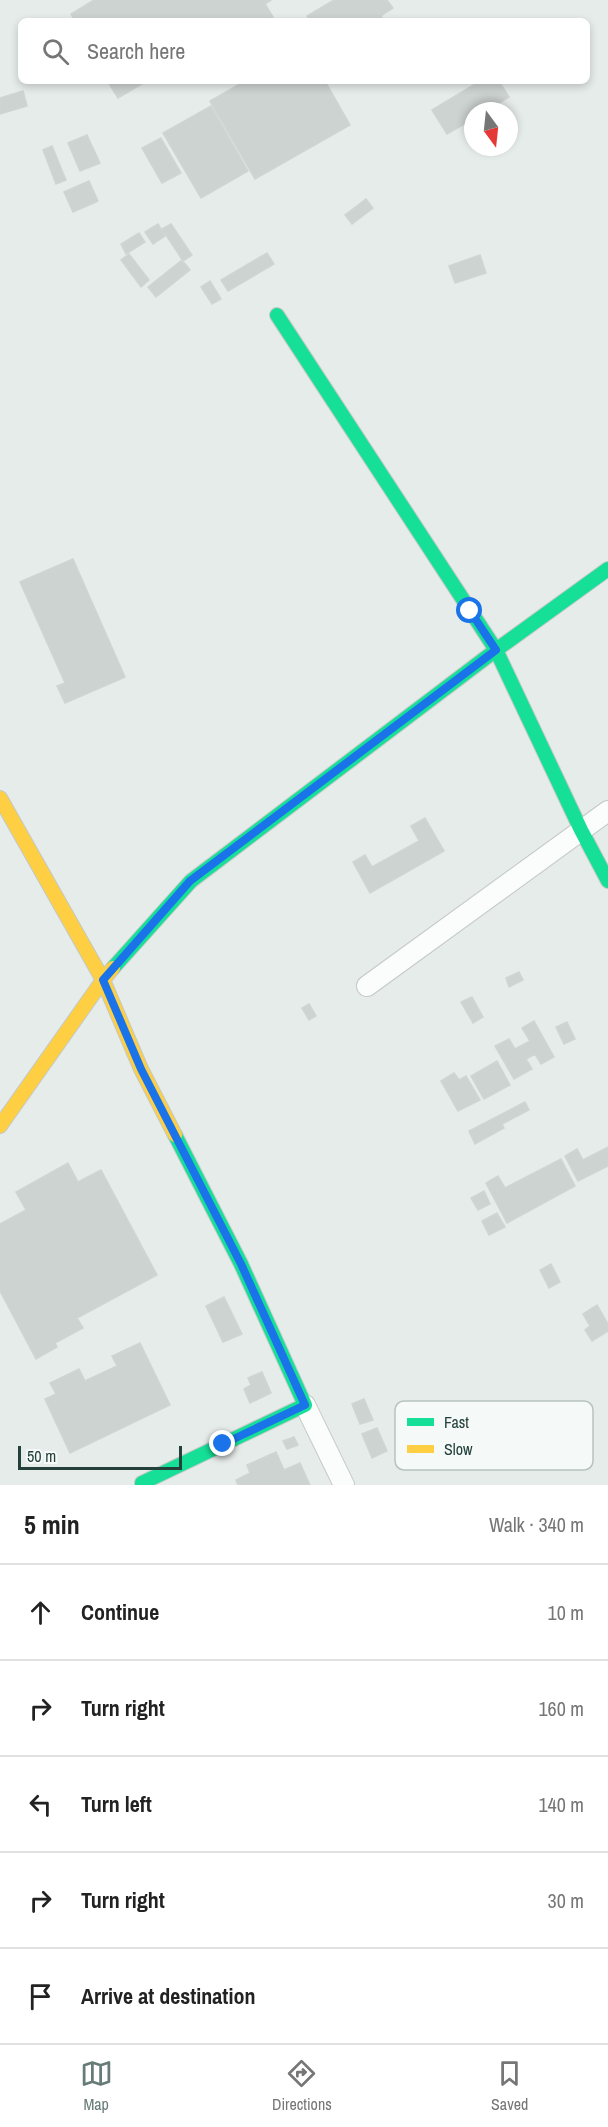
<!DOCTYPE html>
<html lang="en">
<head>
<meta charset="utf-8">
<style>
	body { margin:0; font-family:"Archivo Narrow",sans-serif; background:#f2f2f2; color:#222 }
	.compass { position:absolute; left:464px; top:102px; width:54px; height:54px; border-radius:50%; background:#fff; box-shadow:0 3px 9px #0003; rotate:165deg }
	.scale { position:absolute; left:18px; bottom:15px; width:164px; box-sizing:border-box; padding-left:6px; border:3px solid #23403a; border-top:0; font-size:16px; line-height:21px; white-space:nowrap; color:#23403a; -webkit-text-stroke:4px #f5faf8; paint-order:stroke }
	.stop { position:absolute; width:18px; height:18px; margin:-14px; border:4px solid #1a73e8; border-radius:50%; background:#fff }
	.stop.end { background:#1a73e8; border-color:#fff; box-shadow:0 2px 6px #0008 }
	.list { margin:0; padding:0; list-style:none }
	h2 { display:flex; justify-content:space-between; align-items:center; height:78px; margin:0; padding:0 24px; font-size:26px }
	h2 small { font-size:20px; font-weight:400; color:#767676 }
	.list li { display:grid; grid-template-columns:39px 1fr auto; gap:18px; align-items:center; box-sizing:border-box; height:96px; padding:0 24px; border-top:2px solid #e0e0e0 }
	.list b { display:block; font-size:22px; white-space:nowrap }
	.list em { font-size:20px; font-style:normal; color:#767676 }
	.icon { flex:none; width:33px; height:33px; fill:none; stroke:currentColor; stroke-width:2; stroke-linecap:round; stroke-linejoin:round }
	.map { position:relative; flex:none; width:608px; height:1485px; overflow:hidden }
	.search { position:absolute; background:#fff; box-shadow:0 3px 9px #0003; left:18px; right:18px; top:18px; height:66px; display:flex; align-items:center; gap:15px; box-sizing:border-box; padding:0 21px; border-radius:9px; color:#767676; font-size:22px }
	.sheet { height:558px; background:#fff }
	nav { display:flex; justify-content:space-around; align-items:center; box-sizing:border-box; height:84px; border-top:2px solid #e0e0e0; background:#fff; font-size:16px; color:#767676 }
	nav a { display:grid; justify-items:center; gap:3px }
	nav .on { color:#677c77 }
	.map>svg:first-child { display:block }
	.building { fill:#cdd3d1; stroke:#cfd5d2; stroke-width:1.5 }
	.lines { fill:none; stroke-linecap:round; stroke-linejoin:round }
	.street-casing { stroke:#c3c9c6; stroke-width:22 }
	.fast-casing { stroke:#c2c9c7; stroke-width:16 }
	.slow-casing { stroke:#c2c9c7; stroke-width:16 }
	.street { stroke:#fbfcfc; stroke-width:20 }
	.fast { stroke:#16e098; stroke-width:14 }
	.slow { stroke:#ffcf43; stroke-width:14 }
	.route { stroke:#1a73e8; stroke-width:8 }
	.key { fill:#f5faf8; stroke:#b6c2bf; stroke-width:1.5 }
	.key-label { font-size:16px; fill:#23403a }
</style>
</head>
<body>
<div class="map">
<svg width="608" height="1485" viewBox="0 0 608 1485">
	<rect width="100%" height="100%" fill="#e6ece9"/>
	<path class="building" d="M94,0H271L265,4L273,17L267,21H75L71,14Z
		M334,0H387L393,8L381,16L384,21H310L307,16Z
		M109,81H147L118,98L108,82Z
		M245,81H325L350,125L255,179L210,101Z
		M480,81H499L509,97L486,111H473V119L447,134L432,110Z
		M23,91L27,106L0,114V98Z
		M211,106L248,171L201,198L163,133Z
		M87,135L100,163L80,171L68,143Z
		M161,138L181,173L162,183L142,148Z
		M52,146L66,180L56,184L43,150Z
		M89,181L98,201L73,212L64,192Z
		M366,199L373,208L352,224L345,215Z
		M158,224L165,236L153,244L145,232Z
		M171,224L192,255L183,261L162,229Z
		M139,233L145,242L126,254L121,244Z
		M267,253L274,264L228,291L221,280Z
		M129,254L149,280L141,287L121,260Z
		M480,255L486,273L455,283L449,266Z
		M182,260L190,270L156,297L148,287Z
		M210,281L221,299L212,304L201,287Z
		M73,559L125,677L65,703L57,686L65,683L20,582Z
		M425,818L444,851L370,893L353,862L365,855L372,867L419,841L411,826Z
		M519,972L523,980L509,987L506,978Z
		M472,997L483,1017L473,1023L461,1002Z
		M309,1004L316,1016L309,1020L302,1008Z
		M534,1021L554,1057L541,1064L535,1054L526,1059L532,1069L514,1079L495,1046L509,1039L515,1049L530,1041L522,1028Z
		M567,1022L575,1039L564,1044L556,1027Z
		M497,1061L510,1085L484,1099L471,1076Z
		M454,1073L459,1080L466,1076L480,1100L458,1111L441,1081Z
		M525,1102L529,1110L502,1124L504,1128L475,1144L469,1131Z
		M608,1147V1166L578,1181L565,1156L577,1149L583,1160Z
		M561,1159L575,1186L507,1223L486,1183L498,1176L505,1188Z
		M68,1163L78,1182L101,1170L157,1275L77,1318L83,1328L55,1343L57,1347L36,1359L0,1291V1224L26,1210L16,1192Z
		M484,1191L490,1204L478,1210L471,1198Z
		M497,1213L505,1227L489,1235L482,1221Z
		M551,1264L560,1282L549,1288L540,1270Z
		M224,1297L242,1334L223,1342L206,1306Z
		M597,1305L608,1324V1331L592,1341L585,1330L590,1326L583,1314Z
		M140,1343L170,1405L70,1453L45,1399L56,1394L50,1383L79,1369L85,1381L117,1366L112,1356Z
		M262,1372L271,1393L250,1403L244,1389L251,1385L248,1378Z
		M364,1399L373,1420L360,1424L352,1404Z
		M377,1428L387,1451L372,1458L362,1434Z
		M294,1437L298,1445L287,1449L283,1441Z
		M276,1452L284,1470L300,1463L310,1485H238L236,1480L250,1473L247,1465Z"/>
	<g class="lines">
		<defs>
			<path id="street" d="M367,986L608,811
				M305,1405L344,1485"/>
			<path id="fast" d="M277,315L496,650L581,830L608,881
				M113,968L191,881L496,650L608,569
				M142,1485V1483L305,1405L241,1264L175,1135"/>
			<path id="slow" d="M0,798L103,980L141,1069L175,1135
				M0,1126L103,980L113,968"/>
		</defs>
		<use href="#street" class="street-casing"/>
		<use href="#fast" class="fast-casing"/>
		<use href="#slow" class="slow-casing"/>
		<use href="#street" class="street"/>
		<use href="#fast" class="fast"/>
		<use href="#slow" class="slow"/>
	</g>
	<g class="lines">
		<path class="route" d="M223,1444L305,1405L241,1264L141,1069L103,980L190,881L496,650L470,611"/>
	</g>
	<rect x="395" y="1401" width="198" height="69" rx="9" class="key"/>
	<rect x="407" y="1418" width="27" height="8" fill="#16e098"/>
	<rect x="407" y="1445" width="27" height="8" fill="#ffcf43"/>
	<g class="key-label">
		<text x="444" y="1428">Fast</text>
		<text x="444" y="1455">Slow</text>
	</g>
</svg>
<svg class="compass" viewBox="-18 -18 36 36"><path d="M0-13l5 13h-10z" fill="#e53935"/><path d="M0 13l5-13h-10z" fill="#767676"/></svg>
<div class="scale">50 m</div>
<div class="stop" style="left:470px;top:611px"></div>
<div class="stop end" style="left:223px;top:1444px"></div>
<div class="search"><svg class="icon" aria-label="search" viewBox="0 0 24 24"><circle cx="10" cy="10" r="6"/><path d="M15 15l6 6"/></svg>Search here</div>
</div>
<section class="sheet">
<h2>5 min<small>Walk · 340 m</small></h2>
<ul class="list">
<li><svg class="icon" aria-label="ahead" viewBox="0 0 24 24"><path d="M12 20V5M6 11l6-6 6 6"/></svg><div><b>Continue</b></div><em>10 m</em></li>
<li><svg class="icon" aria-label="right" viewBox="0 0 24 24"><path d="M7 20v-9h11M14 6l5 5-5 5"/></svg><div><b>Turn right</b></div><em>160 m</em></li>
<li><svg class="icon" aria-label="left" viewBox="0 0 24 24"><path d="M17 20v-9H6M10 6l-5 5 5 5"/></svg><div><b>Turn left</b></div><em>140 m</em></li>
<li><svg class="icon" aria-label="right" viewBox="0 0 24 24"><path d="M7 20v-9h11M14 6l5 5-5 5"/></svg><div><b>Turn right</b></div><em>30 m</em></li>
<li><svg class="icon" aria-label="arrive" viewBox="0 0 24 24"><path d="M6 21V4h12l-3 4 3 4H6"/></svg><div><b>Arrive at destination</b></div></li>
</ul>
</section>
<nav>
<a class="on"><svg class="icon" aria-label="map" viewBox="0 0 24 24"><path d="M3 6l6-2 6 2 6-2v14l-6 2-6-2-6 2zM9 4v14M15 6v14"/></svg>Map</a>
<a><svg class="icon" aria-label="directions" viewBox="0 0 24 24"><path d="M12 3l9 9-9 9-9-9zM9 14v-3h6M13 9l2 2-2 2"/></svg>Directions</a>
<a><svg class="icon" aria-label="saved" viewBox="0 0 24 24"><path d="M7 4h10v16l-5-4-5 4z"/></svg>Saved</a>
</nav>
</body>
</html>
